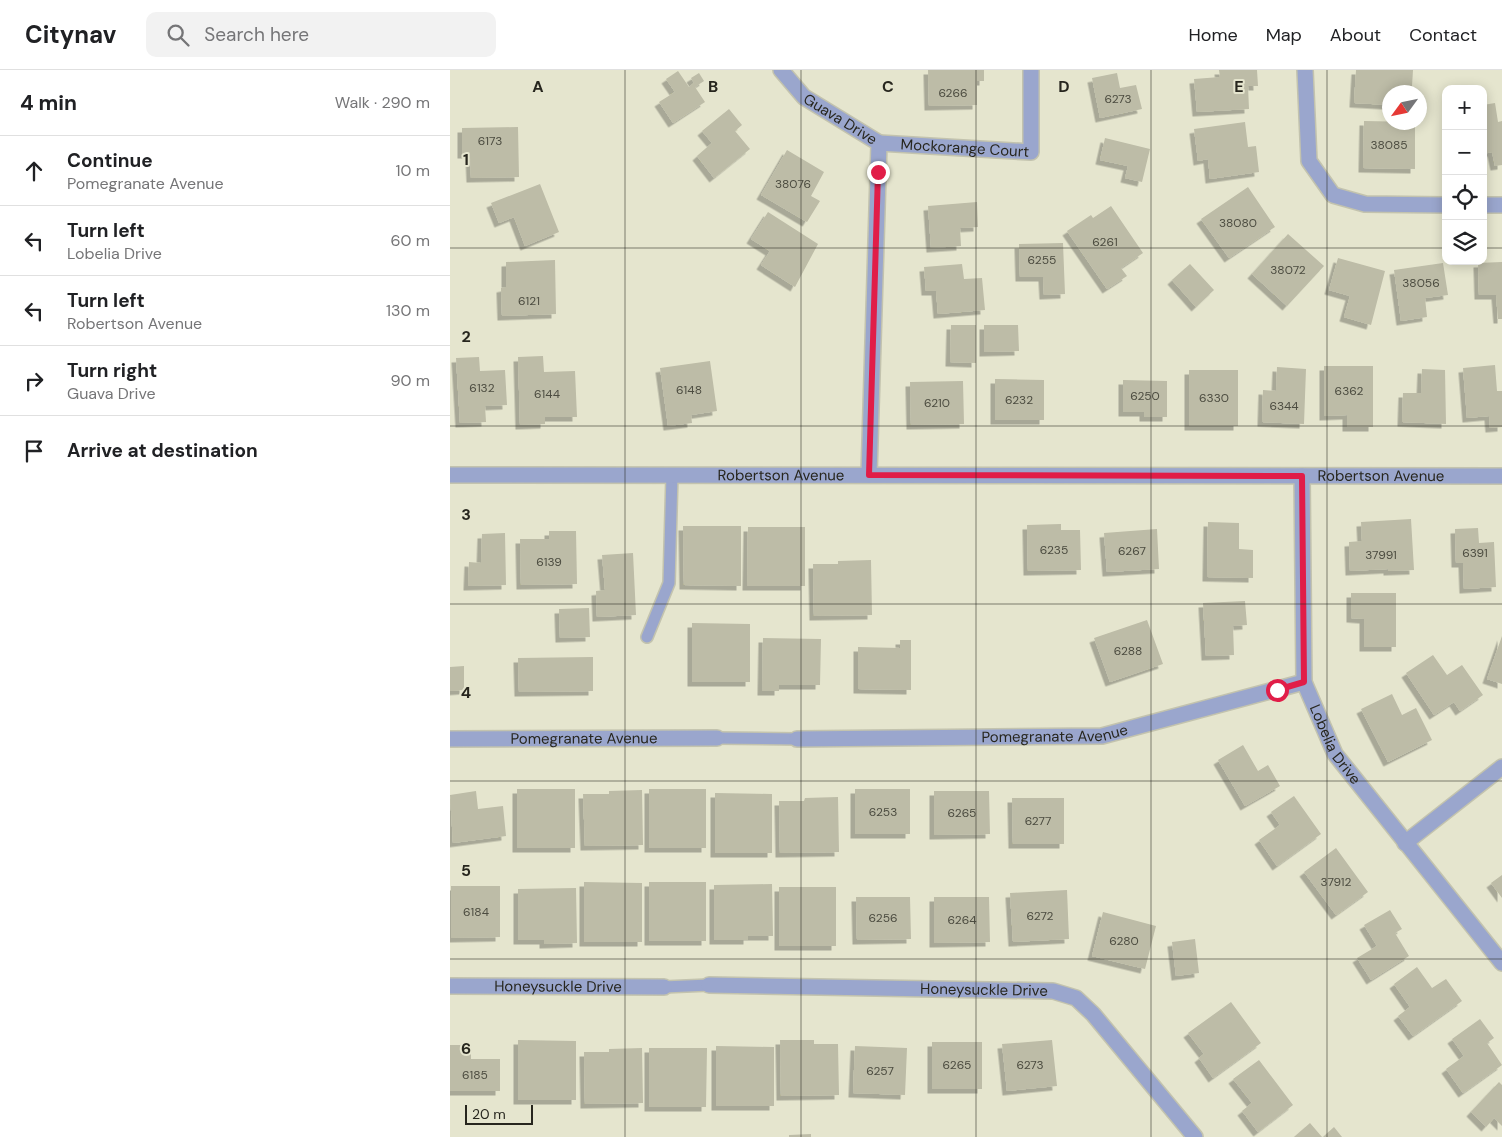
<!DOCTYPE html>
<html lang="en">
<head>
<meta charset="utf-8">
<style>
	body { margin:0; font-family:"DM Sans",sans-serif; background:#f2f2f2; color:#202124 }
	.controls { position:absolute; right:15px; top:15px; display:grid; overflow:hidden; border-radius:10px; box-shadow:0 2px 12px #0003 }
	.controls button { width:45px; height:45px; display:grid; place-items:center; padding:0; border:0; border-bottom:1px solid #e0e0e0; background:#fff; color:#202124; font:25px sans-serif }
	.compass { position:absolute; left:932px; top:15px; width:45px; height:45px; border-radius:50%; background:#fff; box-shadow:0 2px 12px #0003; rotate:237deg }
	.scale { position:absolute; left:15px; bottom:12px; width:68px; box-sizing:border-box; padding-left:5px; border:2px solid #27261e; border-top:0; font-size:14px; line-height:18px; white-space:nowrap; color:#27261e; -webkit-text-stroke:4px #e5e5ce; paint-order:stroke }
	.stop { position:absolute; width:15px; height:15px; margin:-11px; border:4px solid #e11d48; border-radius:50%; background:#fff }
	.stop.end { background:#e11d48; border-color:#fff; box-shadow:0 1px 5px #0008 }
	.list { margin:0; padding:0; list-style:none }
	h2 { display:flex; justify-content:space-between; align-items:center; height:65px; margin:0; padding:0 20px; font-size:21px }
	h2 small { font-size:16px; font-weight:400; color:#757577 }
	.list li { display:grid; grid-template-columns:32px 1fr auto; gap:15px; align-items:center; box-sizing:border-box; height:70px; padding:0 20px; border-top:1px solid #e0e0e0 }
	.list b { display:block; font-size:19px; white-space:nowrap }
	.list p { margin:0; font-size:16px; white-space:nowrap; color:#757577 }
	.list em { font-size:16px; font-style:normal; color:#757577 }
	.icon { flex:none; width:28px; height:28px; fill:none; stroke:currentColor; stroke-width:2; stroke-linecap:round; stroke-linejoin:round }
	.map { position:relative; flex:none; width:1052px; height:1067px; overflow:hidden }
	header { display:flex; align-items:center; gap:30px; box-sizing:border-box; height:70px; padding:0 25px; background:#fff; border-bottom:1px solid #e0e0e0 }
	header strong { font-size:24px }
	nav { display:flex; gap:28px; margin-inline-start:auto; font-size:18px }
	.search { width:350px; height:45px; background:#f2f2f2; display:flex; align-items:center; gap:12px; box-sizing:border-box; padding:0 18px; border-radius:10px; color:#757577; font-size:19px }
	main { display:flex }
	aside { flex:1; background:#fff }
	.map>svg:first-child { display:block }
	.building { fill:#bdbca7; filter:url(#shadow) }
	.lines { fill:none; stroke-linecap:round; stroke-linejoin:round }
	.lane-casing { stroke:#c3c3ae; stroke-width:14 }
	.street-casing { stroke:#c3c3ae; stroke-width:18 }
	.lane { stroke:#9aa6cd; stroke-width:11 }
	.street { stroke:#9aa6cd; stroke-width:15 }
	.route { stroke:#e11d48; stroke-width:6 }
	.grid { fill:none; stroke:#27261e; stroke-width:1; stroke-opacity:0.55 }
	.labels { text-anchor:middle; stroke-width:4; stroke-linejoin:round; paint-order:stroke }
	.number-label { font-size:12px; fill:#4c4c40 }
	.street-label { font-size:15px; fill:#27261e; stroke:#e5e5ce }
	.grid-label { font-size:16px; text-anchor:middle; font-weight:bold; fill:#27261e; stroke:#e5e5ce; stroke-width:4; stroke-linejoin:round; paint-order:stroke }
</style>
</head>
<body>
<header>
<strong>Citynav</strong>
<div class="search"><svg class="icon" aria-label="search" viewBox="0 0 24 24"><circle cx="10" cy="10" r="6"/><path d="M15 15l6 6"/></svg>Search here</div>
<nav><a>Home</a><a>Map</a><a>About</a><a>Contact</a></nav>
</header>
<main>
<aside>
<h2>4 min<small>Walk · 290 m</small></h2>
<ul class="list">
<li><svg class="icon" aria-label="ahead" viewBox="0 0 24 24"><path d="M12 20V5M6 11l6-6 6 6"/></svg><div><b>Continue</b><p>Pomegranate Avenue</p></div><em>10 m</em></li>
<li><svg class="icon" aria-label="left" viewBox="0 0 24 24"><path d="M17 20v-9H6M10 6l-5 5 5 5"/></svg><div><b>Turn left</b><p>Lobelia Drive</p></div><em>60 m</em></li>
<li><svg class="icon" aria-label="left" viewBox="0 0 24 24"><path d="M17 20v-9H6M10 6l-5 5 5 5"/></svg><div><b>Turn left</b><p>Robertson Avenue</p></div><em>130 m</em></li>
<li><svg class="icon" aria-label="right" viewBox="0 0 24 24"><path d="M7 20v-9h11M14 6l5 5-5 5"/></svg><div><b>Turn right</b><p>Guava Drive</p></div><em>90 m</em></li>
<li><svg class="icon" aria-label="arrive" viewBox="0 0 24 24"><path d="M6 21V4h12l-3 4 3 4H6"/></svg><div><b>Arrive at destination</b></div></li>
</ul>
</aside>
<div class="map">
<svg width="1052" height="1067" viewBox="0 0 1052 1067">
	<defs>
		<filter id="shadow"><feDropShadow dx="-4.5" dy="4.5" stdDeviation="0" flood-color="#0004"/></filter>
	</defs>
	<rect width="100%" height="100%" fill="#e5e5ce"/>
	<path class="building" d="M478,0H534V11H527V35L479,36Z
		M769,0H807L808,16H798L799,39L747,42L744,9L770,7Z
		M906,0H963L962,16H949L948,22H939V35L904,33Z
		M228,1L239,17L244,13L241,8L249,3L254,11L245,17L255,32L223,53L209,32L225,22L216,9Z
		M667,3L670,18L686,15L692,39L650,48L642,8Z
		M1045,33L1048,52L1052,51V95L1045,96L1042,82L1033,84V35Z
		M279,39L292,55L285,61L300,79L264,108L247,86L262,73L252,61Z
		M914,51L965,52V99L913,98Z
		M795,52L798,77L806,76L809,102L760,109L758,89L748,91L744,59Z
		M68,57L69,107L21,108L20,84H12V58Z
		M655,68L700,79L692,112L675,108L678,96L650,90Z
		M337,80L374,102L361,126L370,131L357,152L311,125Z
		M90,114L109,162L75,176L64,147L49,153L41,133Z
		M798,117L825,157L779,188L751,149Z
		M527,132L528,157L510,158L511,176L481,178L478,136Z
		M661,136L693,183L671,198L677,206L657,219L617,161L641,145L643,148Z
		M318,142L368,174L345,217L311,195L320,181L301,169Z
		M838,164L874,196L837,236L802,204Z
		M613,173L615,224L594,225L593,207H570L569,174Z
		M888,188L935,201L921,255L894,247L900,226L879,220Z
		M105,190L106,244L52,246L51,218L56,217V192Z
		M1052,192V249H1048L1046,225H1029L1028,193Z
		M993,193L998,225L975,228L977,247L951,251L944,200Z
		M512,194L514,209L532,208L535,240L488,244L486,221H476L474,197Z
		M740,194L764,220L746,237L722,210Z
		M501,255H526V293L500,292Z
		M534,255H568L569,281L534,282Z
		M93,286L94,302L125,301L127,347H95V354L70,355L68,287Z
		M29,287L30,301L55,300L57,335L35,336L36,352L10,353L6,288Z
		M260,291L267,341L241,345L242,353L218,356L210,298Z
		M1045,295L1047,321H1052V357L1040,358L1039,346L1017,348L1013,298Z
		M874,296H923V357H897V345L874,346Z
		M827,297L856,299L854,354L812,352L813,320L826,321Z
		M972,299L995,300L996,354L952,352L953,323H971Z
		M739,300H788V356H739Z
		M545,309L594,310V350H545Z
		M673,310L717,311V347H694V342H673Z
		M513,311L514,354L461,355L460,312Z
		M961,449L964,500L938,501V499L900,501L899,472L912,471L911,452Z
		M758,452L789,453V479L803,480V508L757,507Z
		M611,454V460H630L631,500L578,501L577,455Z
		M233,456H291V516L234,515Z
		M298,457H355V516H297Z
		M1028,458L1029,473L1044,472L1046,517L1014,519L1013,493H1006L1005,459Z
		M707,459L709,499L657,502L654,463Z
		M99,461H126L127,514L71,515L70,469H99Z
		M55,463L56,515L18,516L19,492L31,493L32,464Z
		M183,483L186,545L147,547L146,521L155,520L152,485Z
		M421,490L422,545L364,546L363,494H388V491Z
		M901,523H946V577H914V549L901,548Z
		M795,531L797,555L783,556L784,585L756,586L753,533Z
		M139,538L140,567L110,568L109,539Z
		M697,550L713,594L660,612L644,568Z
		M242,553L300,554V612H242Z
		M1052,566V614L1037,609Z
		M313,568L371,569L370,615H329V621H312Z
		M450,570H461V620L408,619V577L450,578Z
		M983,585L997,605L1012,595L1033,625L1010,641L1004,632L984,645L956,603Z
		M143,587V621L69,622L68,588Z
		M14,596V620L0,621V597Z
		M942,624L952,645L966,638L982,670L938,692L911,639Z
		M793,675L808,701L818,695L830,716L795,736L768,690Z
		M67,719H125V778H67Z
		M199,719H256V778H199Z
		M405,719H460V764H405Z
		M192,720L193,775L135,776L133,724H159V721Z
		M26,721L28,739L53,736L56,766L3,773L0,725Z
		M484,721H539L540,764L484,765Z
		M265,723L322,724V783H265Z
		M844,726L871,764L827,796L809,770L830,755L821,742Z
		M388,727L389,782L330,783L329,731H354L355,728Z
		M562,728H614V774H563Z
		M886,778L918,822L886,845L854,802Z
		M1052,805V828L1041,813Z
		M134,812L192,813V872H134Z
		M199,812H256V871H199Z
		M322,814L323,866H298V870H264V815Z
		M1,816H50V867L1,868Z
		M329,817H386V876H329Z
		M126,818L127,873L94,874V870H68V819Z
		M617,820L619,869L563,872L560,823Z
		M406,827H460L461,869L407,870Z
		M484,827H539L540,872L484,873Z
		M940,840L952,859L945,863L959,886L921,910L907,888L927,876L914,855Z
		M653,842L706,856L695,899L642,886Z
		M745,869L749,903L726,906L722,872Z
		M967,897L982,918L996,909L1012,931L963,966L948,946L960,937L944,914Z
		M781,932L811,973L763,1008L749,988L754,984L738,963Z
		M1030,949L1044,968L1037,973L1052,995L1013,1023L996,999L1014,986L1002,969Z
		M68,970L126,971V1030H68Z
		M330,970H364V974H388L389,1025L331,1026Z
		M602,970L607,1016L557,1021L552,974Z
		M482,972H532V1019H482Z
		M0,975H21V989H50V1021H0Z
		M266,976L324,977V1036H266Z
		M405,976L457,978L455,1025L403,1023Z
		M192,978L193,1033L135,1034L134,982H159V979Z
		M199,978H257L256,1037H199Z
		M809,990L843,1035L808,1062L792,1041L802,1033L783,1009Z
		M1049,1012L1052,1015V1056L1044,1048L1036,1057L1021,1042Z
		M860,1053L872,1067H844Z
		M884,1057L892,1067H873Z
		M361,1064V1067H339V1065Z"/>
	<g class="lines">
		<defs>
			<path id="lane" d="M197,567L219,513L222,405
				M267,668L347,669
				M214,917L259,915"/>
			<g id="street">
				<path id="s1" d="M331,0L354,27L429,73L419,405"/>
				<path d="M855,0L859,91L883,125L915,134L996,135"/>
				<path id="s2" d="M429,73L581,82V0"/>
				<path d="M1033,135H1052"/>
				<path id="s3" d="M0,405L1052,406"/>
				<path id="s4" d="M852,406L854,612L885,684L1052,893"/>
				<path id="s5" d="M0,669L267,668"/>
				<path id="s6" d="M347,669L652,666L854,612"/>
				<path d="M955,773L1052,697"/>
				<path id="s7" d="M259,915L603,921L626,928L643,944L745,1067"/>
				<path id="s8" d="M0,916L214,917"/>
			</g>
		</defs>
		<use href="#lane" class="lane-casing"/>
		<use href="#street" class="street-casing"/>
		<use href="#lane" class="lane"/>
		<use href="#street" class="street"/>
	</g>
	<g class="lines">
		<path class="route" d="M428,102L419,405L852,406L854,612L827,620"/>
	</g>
	<path class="grid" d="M175,0V1067M351,0V1067M526,0V1067M701,0V1067M877,0V1067M0,178H996M1033,178H1052M0,356H1052M0,534H1052M0,711H1052M0,889H1052"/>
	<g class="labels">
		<g class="number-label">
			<text x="503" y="27">6266</text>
			<text x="668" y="33">6273</text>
			<text x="40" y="75">6173</text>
			<text x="939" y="79">38085</text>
			<text x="343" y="118">38076</text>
			<text x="788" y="157">38080</text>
			<text x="655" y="176">6261</text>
			<text x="592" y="194">6255</text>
			<text x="838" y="204">38072</text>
			<text x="971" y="217">38056</text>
			<text x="79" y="235">6121</text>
			<text x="32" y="322">6132</text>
			<text x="239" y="324">6148</text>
			<text x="899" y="325">6362</text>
			<text x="97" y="328">6144</text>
			<text x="695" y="330">6250</text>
			<text x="764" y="332">6330</text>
			<text x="569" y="334">6232</text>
			<text x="487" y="337">6210</text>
			<text x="834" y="340">6344</text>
			<text x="604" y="484">6235</text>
			<text x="682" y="485">6267</text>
			<text x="1025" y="487">6391</text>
			<text x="931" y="489">37991</text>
			<text x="99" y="496">6139</text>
			<text x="678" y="585">6288</text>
			<text x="433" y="746">6253</text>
			<text x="512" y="747">6265</text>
			<text x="588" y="755">6277</text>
			<text x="886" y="816">37912</text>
			<text x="26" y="846">6184</text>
			<text x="590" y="850">6272</text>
			<text x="433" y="852">6256</text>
			<text x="512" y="854">6264</text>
			<text x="674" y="875">6280</text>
			<text x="507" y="999">6265</text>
			<text x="580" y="999">6273</text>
			<text x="430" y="1005">6257</text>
			<text x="25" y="1009">6185</text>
		</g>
		<g class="street-label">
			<text dy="5" stroke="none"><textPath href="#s1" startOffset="78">Guava Drive</textPath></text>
			<text dy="5" stroke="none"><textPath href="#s2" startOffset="86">Mockorange Court</textPath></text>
			<text dy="5" stroke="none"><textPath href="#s3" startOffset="331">Robertson Avenue</textPath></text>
			<text dy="5" stroke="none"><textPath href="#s3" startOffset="931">Robertson Avenue</textPath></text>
			<text dy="5" stroke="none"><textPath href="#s6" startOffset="258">Pomegranate Avenue</textPath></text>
			<text dy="5" stroke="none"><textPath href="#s5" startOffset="134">Pomegranate Avenue</textPath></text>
			<text dy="5" stroke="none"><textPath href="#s4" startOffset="276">Lobelia Drive</textPath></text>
			<text dy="5" stroke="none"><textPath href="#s8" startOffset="108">Honeysuckle Drive</textPath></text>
			<text dy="5" stroke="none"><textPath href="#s7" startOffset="275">Honeysuckle Drive</textPath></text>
		</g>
	</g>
	<g class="grid-label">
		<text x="88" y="22">A</text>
		<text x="263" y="22">B</text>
		<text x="438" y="22">C</text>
		<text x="614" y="22">D</text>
		<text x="789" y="22">E</text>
		<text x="16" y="95">1</text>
		<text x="16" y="272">2</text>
		<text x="16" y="450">3</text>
		<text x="16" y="628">4</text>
		<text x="16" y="806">5</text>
		<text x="16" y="984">6</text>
	</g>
</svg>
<div class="controls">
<button>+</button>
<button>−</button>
<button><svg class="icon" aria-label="locate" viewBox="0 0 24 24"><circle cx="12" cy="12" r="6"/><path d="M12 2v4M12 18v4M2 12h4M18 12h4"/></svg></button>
<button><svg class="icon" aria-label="layers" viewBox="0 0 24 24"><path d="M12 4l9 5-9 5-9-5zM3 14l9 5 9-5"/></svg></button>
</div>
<svg class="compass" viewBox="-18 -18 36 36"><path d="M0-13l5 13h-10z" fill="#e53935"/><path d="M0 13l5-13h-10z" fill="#757577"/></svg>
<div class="scale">20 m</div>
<div class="stop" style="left:827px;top:620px"></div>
<div class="stop end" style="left:428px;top:102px"></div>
</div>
</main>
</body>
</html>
